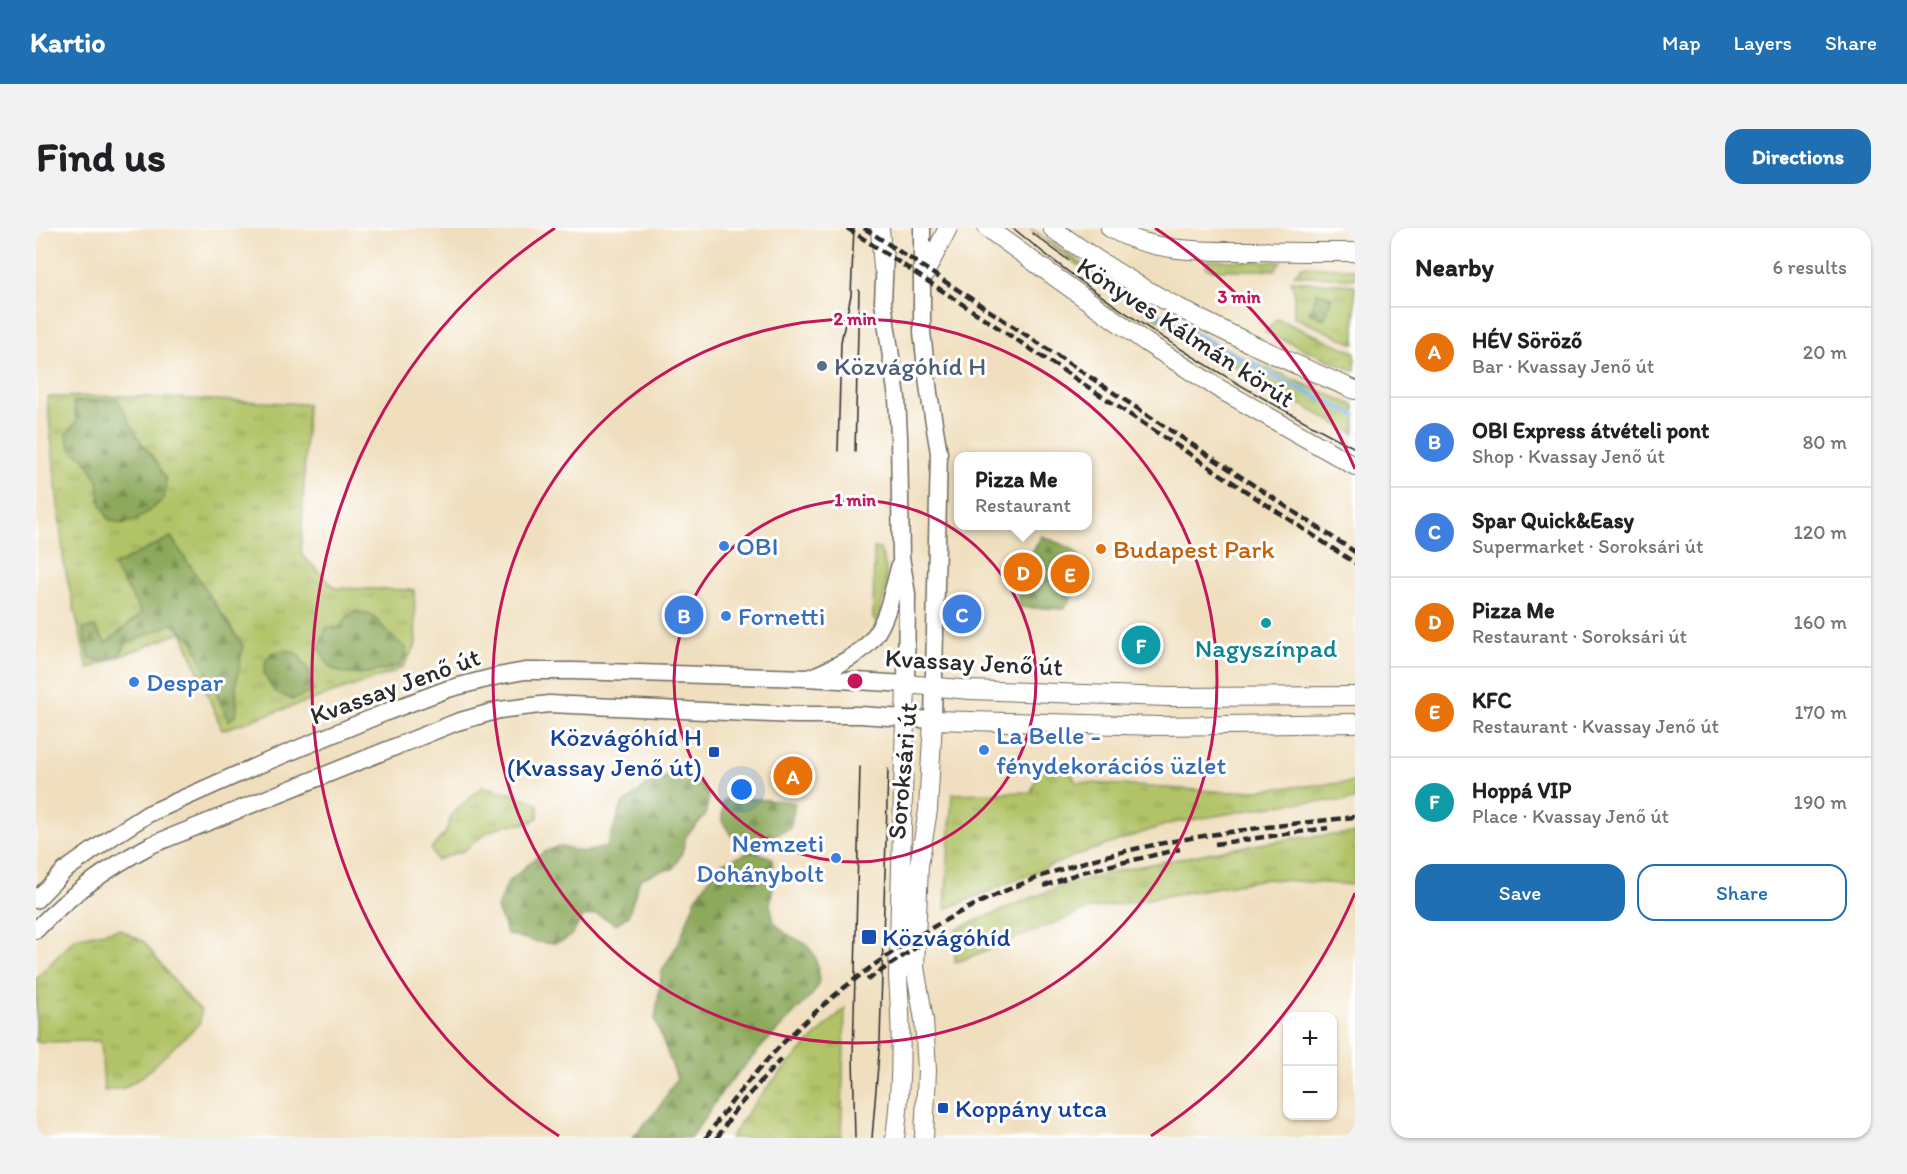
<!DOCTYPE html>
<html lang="en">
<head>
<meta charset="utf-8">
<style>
	body { margin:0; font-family:Itim,sans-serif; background:#f2f2f2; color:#202124 }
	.controls { position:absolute; right:18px; bottom:18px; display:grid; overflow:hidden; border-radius:12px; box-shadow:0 2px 4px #0004 }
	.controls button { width:54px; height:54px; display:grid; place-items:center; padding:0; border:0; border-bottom:2px solid #e0e0e0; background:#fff; color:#202124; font:30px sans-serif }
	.you { position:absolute; left:706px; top:562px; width:21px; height:21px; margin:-15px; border:4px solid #fff; border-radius:50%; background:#1a73e8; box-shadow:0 0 0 9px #1a73e833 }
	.badge { display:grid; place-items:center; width:39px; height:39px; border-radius:50%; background:#1f6fb2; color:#fff; font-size:20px; font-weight:700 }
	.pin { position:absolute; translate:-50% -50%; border:3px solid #fff; box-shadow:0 2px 6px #0006 }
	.popup { position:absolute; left:918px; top:224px; width:138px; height:78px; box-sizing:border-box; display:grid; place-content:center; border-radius:12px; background:#fff; filter:drop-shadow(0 2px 4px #0005); font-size:20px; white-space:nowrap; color:#757577 }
	.popup b { font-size:22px; color:#202124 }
	.popup::after { content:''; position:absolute; left:50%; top:100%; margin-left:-12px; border:12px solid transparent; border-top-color:#fff }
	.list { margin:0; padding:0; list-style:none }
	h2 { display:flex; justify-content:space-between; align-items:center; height:78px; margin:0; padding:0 24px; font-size:26px }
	h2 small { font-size:20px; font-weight:400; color:#757577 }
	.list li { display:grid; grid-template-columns:39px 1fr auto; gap:18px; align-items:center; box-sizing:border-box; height:90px; padding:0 24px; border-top:2px solid #e0e0e0 }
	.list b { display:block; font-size:22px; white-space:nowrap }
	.list p { margin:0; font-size:20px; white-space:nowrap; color:#757577 }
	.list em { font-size:20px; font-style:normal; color:#757577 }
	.actions { display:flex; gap:12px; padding:18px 24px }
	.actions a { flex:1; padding:14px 0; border:2px solid #1f6fb2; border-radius:18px; text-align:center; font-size:21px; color:#1f6fb2 }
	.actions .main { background:#1f6fb2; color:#fff }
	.map { position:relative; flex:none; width:1319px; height:910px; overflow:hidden; border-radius:18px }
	header { display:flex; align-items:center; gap:36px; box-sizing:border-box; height:84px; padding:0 30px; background:#1f6fb2; color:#fff }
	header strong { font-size:28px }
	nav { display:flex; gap:33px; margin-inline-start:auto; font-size:21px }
	.intro { display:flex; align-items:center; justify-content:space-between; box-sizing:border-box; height:144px; padding:0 36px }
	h1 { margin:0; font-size:42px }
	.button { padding:15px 27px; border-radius:18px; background:#1f6fb2; color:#fff; font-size:21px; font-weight:700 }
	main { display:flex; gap:36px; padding:0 36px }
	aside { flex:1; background:#fff; border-radius:18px; box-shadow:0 2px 4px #0004 }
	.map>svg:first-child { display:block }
	.grass { fill:url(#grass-tufts); stroke:#6e7748; stroke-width:1.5 }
	.forest { fill:url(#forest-firs); stroke:#5c6a43; stroke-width:1.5 }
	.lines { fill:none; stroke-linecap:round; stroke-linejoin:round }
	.stream { stroke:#74afe5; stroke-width:4.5 }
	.secondary-casing { stroke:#706a5e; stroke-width:19 }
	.primary-casing { stroke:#706a5e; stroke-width:20 }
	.secondary { stroke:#fff; stroke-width:16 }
	.primary { stroke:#fff; stroke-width:18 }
	.tram { stroke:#2b2b2b; stroke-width:1.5 }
	.rail { stroke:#2b2b2b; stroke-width:4.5; stroke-dasharray:9 4.5; stroke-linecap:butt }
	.ring { fill:none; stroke:#c2185b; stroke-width:3 }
	.service-dot { fill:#5c6f8a; stroke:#fff; stroke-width:2 }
	.shop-dot { fill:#3f7fe0; stroke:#fff; stroke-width:2 }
	.food-dot { fill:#e8710a; stroke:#fff; stroke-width:2 }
	.culture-dot { fill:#0f9aa8; stroke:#fff; stroke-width:2 }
	.transit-dot { fill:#1a4fb4; stroke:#fff; stroke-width:2 }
	.labels { text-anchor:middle; stroke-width:6; stroke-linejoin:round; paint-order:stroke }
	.street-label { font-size:26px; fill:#2b2b2b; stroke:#fff }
	.service-label { font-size:26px; fill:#4e5e75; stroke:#fff; text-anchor:start }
	.shop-label { font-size:26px; fill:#366cbe; stroke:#fff; text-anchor:start }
	.food-label { font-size:26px; fill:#c56008; stroke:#fff; text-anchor:start }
	.culture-label { font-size:26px; fill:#0d838f; stroke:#fff }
	.transit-label { font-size:26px; fill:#164399; stroke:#fff; text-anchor:start }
	.centre { fill:#c2185b; stroke:#fff; stroke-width:3 }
	.ring-label { font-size:18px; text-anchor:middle; font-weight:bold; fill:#c2185b; stroke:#fff; stroke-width:6; stroke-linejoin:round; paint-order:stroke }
</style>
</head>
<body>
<header>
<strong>Kartio</strong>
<nav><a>Map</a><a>Layers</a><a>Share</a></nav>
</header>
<div class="intro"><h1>Find us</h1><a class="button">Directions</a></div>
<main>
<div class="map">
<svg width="1319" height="910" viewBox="0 0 1319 910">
	<defs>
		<pattern id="grass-tufts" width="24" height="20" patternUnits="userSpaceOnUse" patternTransform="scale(1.5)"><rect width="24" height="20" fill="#b1c366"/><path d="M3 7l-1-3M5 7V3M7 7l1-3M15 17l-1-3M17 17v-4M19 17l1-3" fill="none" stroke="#909f54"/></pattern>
		<pattern id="forest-firs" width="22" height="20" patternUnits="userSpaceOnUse" patternTransform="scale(1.5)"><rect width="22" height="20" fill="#8ca95b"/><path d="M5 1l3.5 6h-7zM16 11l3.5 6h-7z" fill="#738a4b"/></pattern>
	</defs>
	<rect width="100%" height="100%" fill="#fff"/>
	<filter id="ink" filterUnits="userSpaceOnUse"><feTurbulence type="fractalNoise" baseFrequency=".0167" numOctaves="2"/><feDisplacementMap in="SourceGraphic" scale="12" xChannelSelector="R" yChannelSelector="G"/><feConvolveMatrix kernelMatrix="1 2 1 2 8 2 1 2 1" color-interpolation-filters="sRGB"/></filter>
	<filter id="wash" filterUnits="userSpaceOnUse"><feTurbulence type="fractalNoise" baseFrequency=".008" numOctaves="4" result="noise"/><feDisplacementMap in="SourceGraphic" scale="24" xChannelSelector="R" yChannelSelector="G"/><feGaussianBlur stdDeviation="1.35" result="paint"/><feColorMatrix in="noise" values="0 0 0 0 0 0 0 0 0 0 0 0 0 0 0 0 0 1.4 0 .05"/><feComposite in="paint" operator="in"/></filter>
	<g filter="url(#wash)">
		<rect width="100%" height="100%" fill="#f0dfbe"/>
		<path class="grass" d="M994,0L1107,77L1204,128L1319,178V206C1263,177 1210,145 1156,112C1100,78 1044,42 994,0Z
			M1172,32L1245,34L1238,42H1176L1170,40V35Z
			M1266,38L1319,41V51L1258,47Z
			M1255,53L1319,57V116L1258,89V64Z
			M1241,91L1319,124V143L1229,104Z
			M88,168L271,176L265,326L299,360L378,362L380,417L367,439L353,446L186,502L146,404L52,441L28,336L11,169Z
			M838,320L844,321L850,340V360L841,395L837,391Z
			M1013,536L1030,537L1040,554L1192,564L1319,554V572L1254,575L1132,596L1041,627L909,681L916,566L995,564L1002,545Z
			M446,559C458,560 495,570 502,577V589L494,595L469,597L452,604L427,623L400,632L395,621L410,604L416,586Z
			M1319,605V657L1230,651L1053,681L919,735L920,701L1027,657L1085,642L1182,623L1261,610Z
			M83,701L108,714L148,766L165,782L164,795L107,848L88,860L68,863L65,813L0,814V751L39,710Z
			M809,780L805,910H694C725,861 767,820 809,780Z"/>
		<path class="forest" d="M1281,64L1296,69L1288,91L1273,85Z
			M82,171L100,207L121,235L130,252L128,271L101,292L85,296L72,291L64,273L62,253L50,232L35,221L30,207L41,193L37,174Z
			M1006,308L1036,321L1045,330L1046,355L1028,381L981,379L985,332L992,331Z
			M135,309L207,418L200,456L201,485L193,493L156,411L136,396L91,415L83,427L65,433L54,431L47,401L59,399L70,415L106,385L77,338Z
			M320,383L337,388L354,407L370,420V428L363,438C343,442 316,452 297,441C291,437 287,427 283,420L290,400H303L312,388Z
			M251,422L262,426L272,441L278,463L256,472L238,463L228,446L230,432L236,425Z
			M633,548L662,553L673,568L669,588L650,608L646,625L637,641L624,643L604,651L592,688L580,696L561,686L547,689C543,694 540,701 536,706C521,724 491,711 471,706L461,680L472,654L506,625L522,618L548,624L571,619L586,577L618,552Z
			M694,567C715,573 737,571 759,575L754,600L723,614L698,611L686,593L687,574Z
			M716,623L736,630L738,651L734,677L738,694L750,706L770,716L779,728L783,749L782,758L776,767L728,816L688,861L655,910H596L623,880L641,850L619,792L626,743L643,714L660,670L684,636Z"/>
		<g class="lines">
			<path class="stream" d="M1122,86L1233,146L1319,187"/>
		</g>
	</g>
	<g filter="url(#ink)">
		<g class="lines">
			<defs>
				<path id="secondary" d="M775,449C845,420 846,405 864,336
					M0,672L28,643L76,609L112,586L218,539L353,483L412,461L462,448L489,443H537L771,450L870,456L871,366L865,329L863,209L861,170L847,74L849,28
					M0,702C33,667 73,639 115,617L421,494L463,482L513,476L759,487H824L897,492L903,225L893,165L886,104V0"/>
				<path id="primary" d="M844,0L847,40
					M951,0L1111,115L1182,160L1319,238
					M1016,0C1108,69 1213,117 1319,162
					M1074,0C1118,26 1172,23 1222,23C1254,24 1287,24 1319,24
					M887,49L912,0
					M859,910C866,857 866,803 862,749L870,456L934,462L1132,469L1319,468
					M888,910L891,842L888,792L879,739L883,637L892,582L897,492L1123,498L1319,495"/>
			</defs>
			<use href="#secondary" class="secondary-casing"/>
			<use href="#primary" class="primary-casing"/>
			<use href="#secondary" class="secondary"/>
			<use href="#primary" class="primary"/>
			<path class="tram" d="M977,0C1081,87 1199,158 1319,220
				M996,5L1032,32
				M802,223L805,114L815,67L818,0
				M819,224L823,62
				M819,910L817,829L824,539
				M836,910L844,813L852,541"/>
			<path class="rail" d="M811,0L1319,335
				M828,0L1319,324
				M1179,616L1292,600
				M1008,658L1046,644L1144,621
				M831,752L899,707
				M670,910C757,779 892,682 1042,636C1130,609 1228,599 1319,589
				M681,910L699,882L745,831"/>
		</g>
	</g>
	<g class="ring">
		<circle cx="819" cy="453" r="181"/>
		<circle cx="819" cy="453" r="362"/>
		<path d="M1319 665A543 543 0 0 1 1115 908M523 908A543 543 0 0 1 519 0M1119 0A543 543 0 0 1 1319 241"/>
	</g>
	<circle class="service-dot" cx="786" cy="138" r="6"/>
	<g class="shop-dot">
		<circle cx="688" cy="318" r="6"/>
		<circle cx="690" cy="388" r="6"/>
		<circle cx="98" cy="454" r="6"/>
		<circle cx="948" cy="522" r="6"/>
		<circle cx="800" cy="630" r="6"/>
	</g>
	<circle class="food-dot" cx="1065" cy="321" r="6"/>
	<circle class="culture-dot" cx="1230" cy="395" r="6"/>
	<g class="transit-dot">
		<rect x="672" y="518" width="12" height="12" rx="3"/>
		<rect x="825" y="701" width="16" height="16" rx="3"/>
		<rect x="901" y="874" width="12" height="12" rx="3"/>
	</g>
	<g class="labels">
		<g class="street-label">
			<text transform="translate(1150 104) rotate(33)" y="9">Könyves Kálmán körút</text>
			<text transform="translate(938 434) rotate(3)" y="9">Kvassay Jenő út</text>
			<text transform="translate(359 458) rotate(-20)" y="9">Kvassay Jenő út</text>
			<text transform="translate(866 543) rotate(-85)" y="9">Soroksári út</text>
		</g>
		<g class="service-label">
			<text x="798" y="147">Közvágóhíd H</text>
		</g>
		<g class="shop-label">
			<text x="700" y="327">OBI</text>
			<text x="702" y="397">Fornetti</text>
			<text x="110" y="463">Despar</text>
			<text x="960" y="516">La Belle -<tspan x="960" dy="30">fénydekorációs üzlet</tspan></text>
			<text x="788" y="624" text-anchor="end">Nemzeti<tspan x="788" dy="30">Dohánybolt</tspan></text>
		</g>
		<g class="food-label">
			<text x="1077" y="330">Budapest Park</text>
		</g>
		<g class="culture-label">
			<text x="1230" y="429">Nagyszínpad</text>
		</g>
		<g class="transit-label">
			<text x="666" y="518" text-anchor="end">Közvágóhíd H<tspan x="666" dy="30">(Kvassay Jenő út)</tspan></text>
			<text x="846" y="718">Közvágóhíd</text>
			<text x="919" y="889">Koppány utca</text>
		</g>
	</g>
	<circle cx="819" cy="453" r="9" class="centre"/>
	<g class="ring-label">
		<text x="1203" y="75">3 min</text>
		<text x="819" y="97">2 min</text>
		<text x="819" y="278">1 min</text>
	</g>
</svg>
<div class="controls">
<button>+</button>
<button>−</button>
</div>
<div class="you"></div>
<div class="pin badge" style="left:757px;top:548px;background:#e8710a">A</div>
<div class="pin badge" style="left:648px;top:387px;background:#3f7fe0">B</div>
<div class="pin badge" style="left:926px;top:386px;background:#3f7fe0">C</div>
<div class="pin badge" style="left:987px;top:344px;background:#e8710a">D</div>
<div class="popup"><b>Pizza Me</b>Restaurant</div>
<div class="pin badge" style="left:1034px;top:346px;background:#e8710a">E</div>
<div class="pin badge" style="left:1105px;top:417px;background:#0f9aa8">F</div>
</div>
<aside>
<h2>Nearby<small>6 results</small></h2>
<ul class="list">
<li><span class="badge" style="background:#e8710a">A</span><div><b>HÉV Söröző</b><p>Bar · Kvassay Jenő út</p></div><em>20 m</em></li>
<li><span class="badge" style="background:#3f7fe0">B</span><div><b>OBI Express átvételi pont</b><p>Shop · Kvassay Jenő út</p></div><em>80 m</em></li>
<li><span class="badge" style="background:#3f7fe0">C</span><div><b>Spar Quick&amp;Easy</b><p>Supermarket · Soroksári út</p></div><em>120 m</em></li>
<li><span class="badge" style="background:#e8710a">D</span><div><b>Pizza Me</b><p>Restaurant · Soroksári út</p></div><em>160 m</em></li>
<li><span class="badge" style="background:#e8710a">E</span><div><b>KFC</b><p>Restaurant · Kvassay Jenő út</p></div><em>170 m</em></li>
<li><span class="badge" style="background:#0f9aa8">F</span><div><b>Hoppá VIP</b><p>Place · Kvassay Jenő út</p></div><em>190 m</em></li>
</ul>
<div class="actions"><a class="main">Save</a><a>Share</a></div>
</aside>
</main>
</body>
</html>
